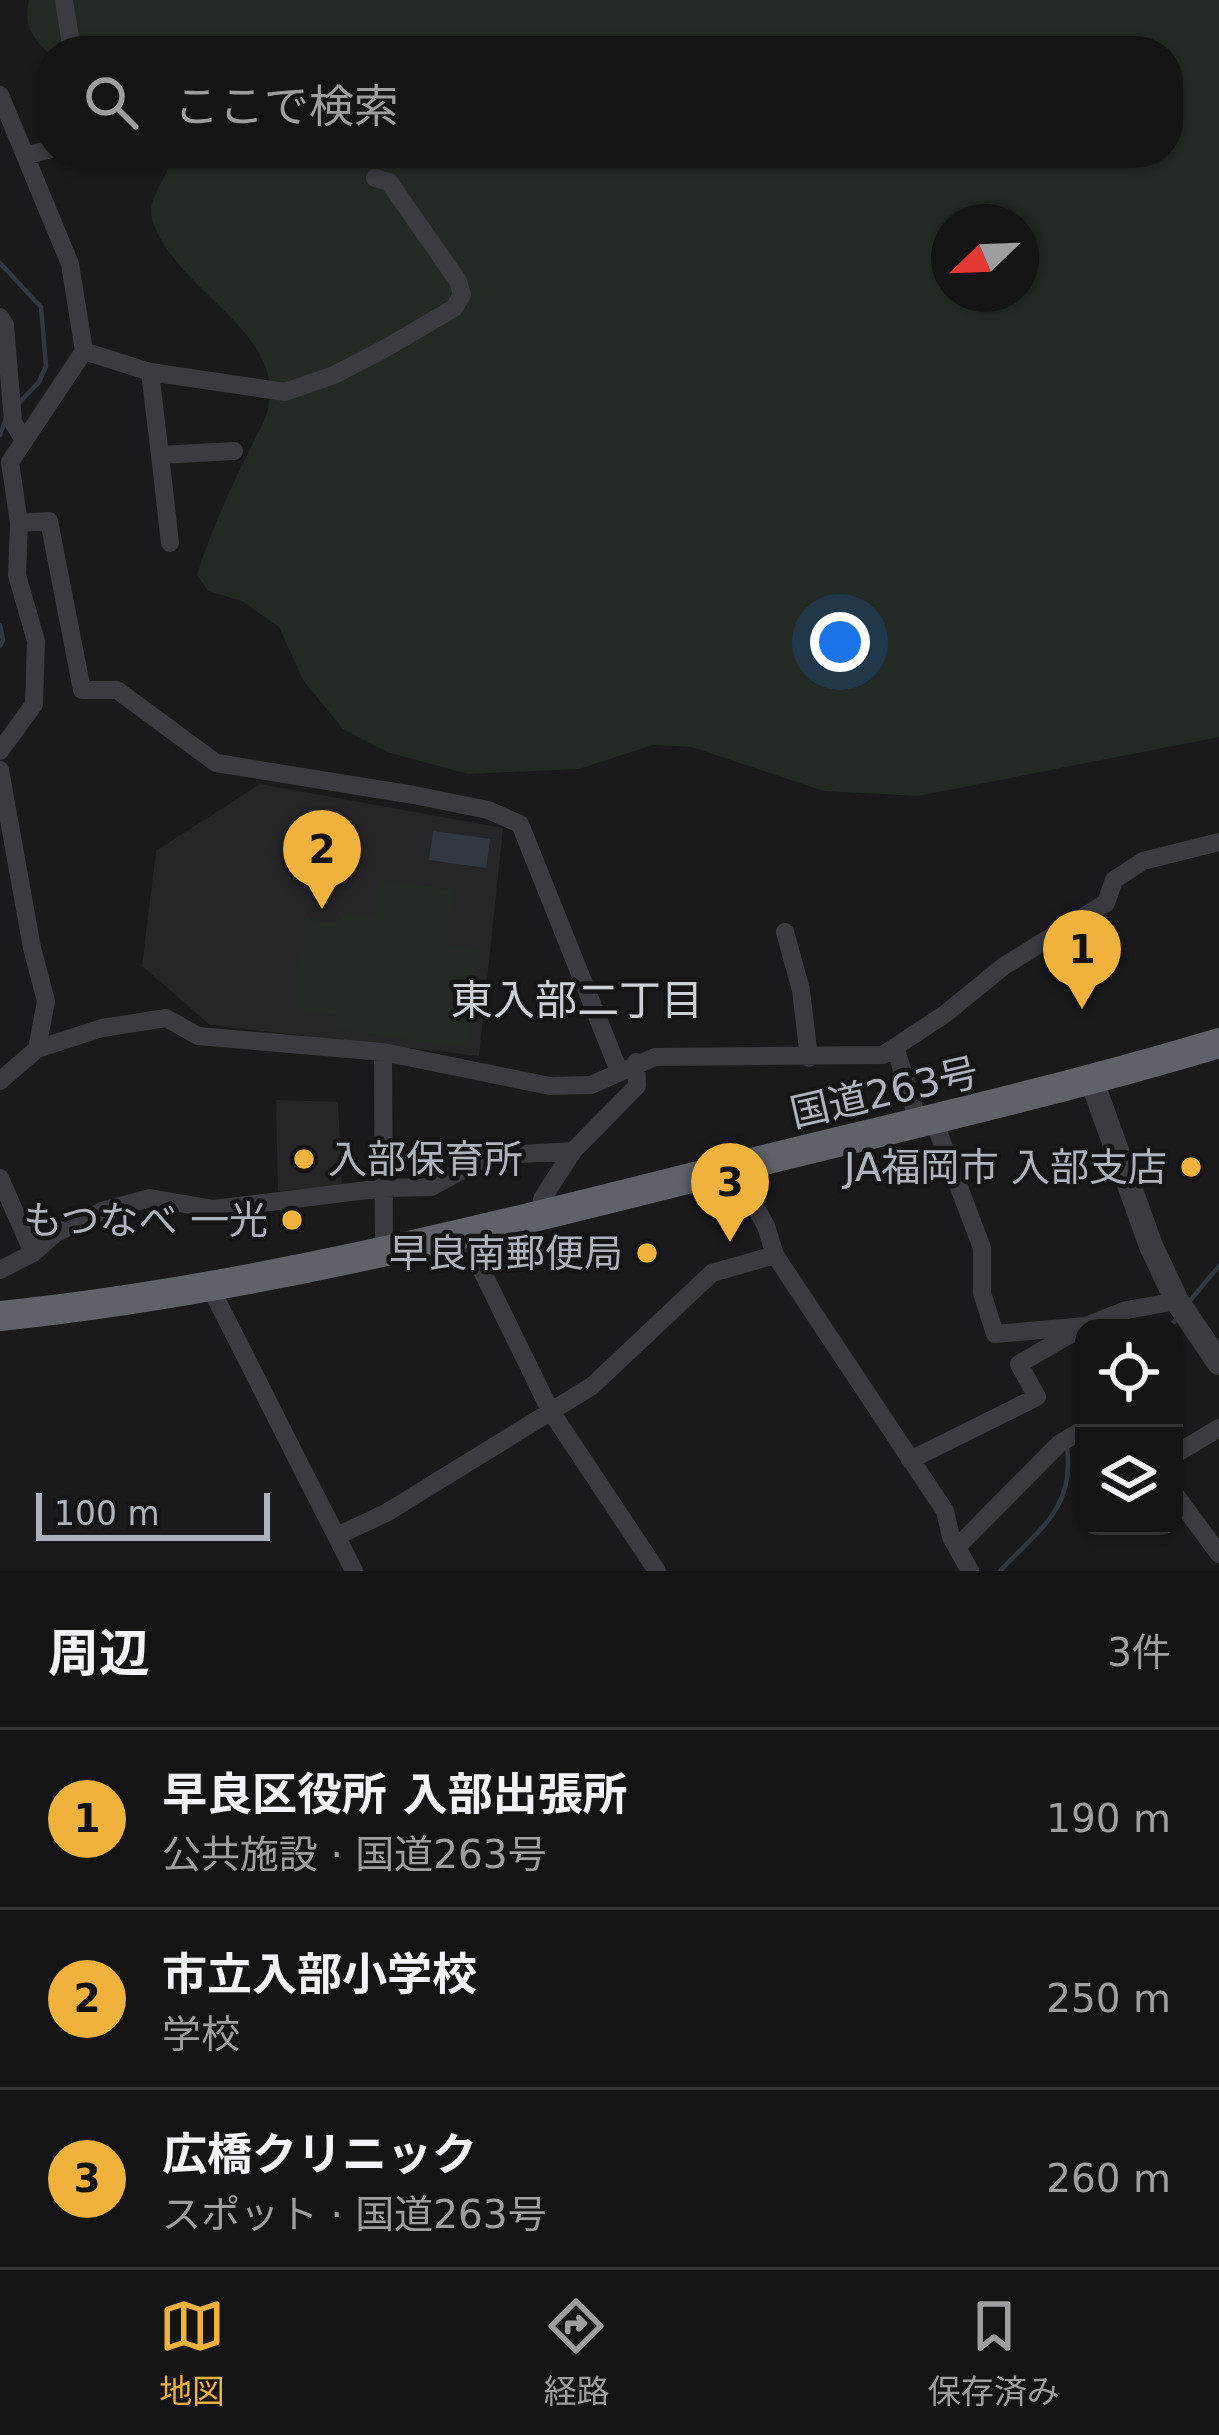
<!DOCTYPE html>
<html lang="ja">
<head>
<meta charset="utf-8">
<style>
  :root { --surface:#141415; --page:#212122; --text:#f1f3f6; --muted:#9d9ea0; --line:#333334; --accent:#f1b13d }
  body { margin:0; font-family:"DejaVu Sans","Noto Sans JP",sans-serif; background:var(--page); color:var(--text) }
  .controls { position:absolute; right:36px; bottom:36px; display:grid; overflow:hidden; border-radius:24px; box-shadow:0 3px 9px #0004 }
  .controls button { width:108px; height:108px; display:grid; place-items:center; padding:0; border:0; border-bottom:3px solid var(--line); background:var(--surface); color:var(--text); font:60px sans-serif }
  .compass { position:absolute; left:931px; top:204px; width:108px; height:108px; border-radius:50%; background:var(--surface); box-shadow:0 3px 9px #0004; rotate:247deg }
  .scale { position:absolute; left:36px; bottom:30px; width:234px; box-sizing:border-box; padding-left:12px; border:6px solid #adb2bc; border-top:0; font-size:33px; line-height:42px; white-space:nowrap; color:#adb2bc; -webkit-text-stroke:9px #151517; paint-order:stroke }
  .you { position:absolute; left:840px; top:642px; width:42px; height:42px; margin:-30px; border:9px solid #fff; border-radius:50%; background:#1a73e8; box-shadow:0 0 0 18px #1a73e833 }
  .badge { display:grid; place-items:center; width:78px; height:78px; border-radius:50%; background:var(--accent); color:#111; font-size:39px; font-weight:700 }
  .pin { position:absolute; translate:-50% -99px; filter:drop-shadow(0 3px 6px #0008) }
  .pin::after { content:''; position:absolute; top:63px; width:42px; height:36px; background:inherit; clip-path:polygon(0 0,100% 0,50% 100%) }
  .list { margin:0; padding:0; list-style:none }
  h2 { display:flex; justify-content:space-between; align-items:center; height:156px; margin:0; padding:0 48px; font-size:51px }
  h2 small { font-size:39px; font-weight:400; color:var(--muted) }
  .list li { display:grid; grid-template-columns:78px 1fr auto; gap:36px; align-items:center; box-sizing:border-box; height:180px; padding:0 48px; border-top:3px solid var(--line) }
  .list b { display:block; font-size:45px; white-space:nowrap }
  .list p { margin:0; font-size:39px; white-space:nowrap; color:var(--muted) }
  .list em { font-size:39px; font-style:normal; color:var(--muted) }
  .icon { flex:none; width:66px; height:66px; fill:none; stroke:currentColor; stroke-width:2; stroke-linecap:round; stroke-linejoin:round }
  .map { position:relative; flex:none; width:1219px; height:1571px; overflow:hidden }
  .search { position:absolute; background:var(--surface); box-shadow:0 3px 9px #0004; left:36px; right:36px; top:36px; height:132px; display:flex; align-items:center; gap:30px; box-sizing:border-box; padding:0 42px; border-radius:48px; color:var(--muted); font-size:45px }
  .sheet { height:696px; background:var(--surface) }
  nav { display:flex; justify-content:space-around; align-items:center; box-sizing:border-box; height:168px; border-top:3px solid var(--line); background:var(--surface); font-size:33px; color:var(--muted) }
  nav a { display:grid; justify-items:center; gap:6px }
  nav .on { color:var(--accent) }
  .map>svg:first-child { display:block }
  .built { fill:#262629 }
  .green { fill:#222a23; fill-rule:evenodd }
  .water { fill:#303941 }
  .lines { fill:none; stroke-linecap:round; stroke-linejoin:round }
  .stream { stroke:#303941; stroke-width:4.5 }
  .minor { stroke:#3b3c41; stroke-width:18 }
  .tertiary { stroke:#3b3c41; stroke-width:24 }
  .trunk { stroke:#5f6269; stroke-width:30 }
  .poi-dot { fill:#f1b13d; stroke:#151517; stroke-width:4.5 }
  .labels { text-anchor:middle; stroke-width:9; stroke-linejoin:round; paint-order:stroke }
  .street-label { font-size:39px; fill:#adb2bc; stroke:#151517 }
  .poi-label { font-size:39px; fill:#adb2bc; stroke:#151517; text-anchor:end }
  .neighbourhood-label { font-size:42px; fill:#ced0d8; stroke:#151517 }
</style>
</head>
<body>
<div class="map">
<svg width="1219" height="1571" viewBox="0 0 1219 1571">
  <rect width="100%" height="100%" fill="#1a1a1c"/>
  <path class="built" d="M260,784L503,828L479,1056L210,1025L142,966L156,851Z
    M276,1100L338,1102L342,1186L278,1191Z"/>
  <path class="green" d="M29,0H1219V737L918,796L824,791L692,747L653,745L579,769L468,774L387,752L343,729L303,680L279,627L242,601L208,591L197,575C210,533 228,494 247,455C254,439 267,420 269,404C281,329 176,290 153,222C144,197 171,177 172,153H1168V51H51V55C32,38 23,25 29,0ZM949,222H1021V294H949Z
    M380,879L453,890L445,944L479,950L465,1048L334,1029L336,1016L299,1011L300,999L295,997L306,918L340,923L342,913L374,917Z"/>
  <path class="water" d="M433,831L490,839L486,868L429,860Z"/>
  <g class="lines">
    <path class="stream" d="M0,263L41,307L46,366L39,382L17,405
      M0,435L6,418
      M0,625L3,640L0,646
      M1188,1303L1219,1266
      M1169,1328L1178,1317
      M1000,1571C1038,1530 1075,1509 1067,1448"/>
    <path class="minor" d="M64,0L72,51
      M0,95L70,264L84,351L10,462L19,523L17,575L36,641L34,704L0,751
      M25,156L51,149
      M0,317L5,325L13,422L24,441
      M84,351L150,372L285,392L334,375L386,348L454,308L462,295L458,281L389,182L375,178
      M150,372L160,455L234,451
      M160,455L170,543
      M19,523L49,521L82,690H117L216,763L414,795L488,810L520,824L619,1071
      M0,770L32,948L46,1001L37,1049
      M785,932L801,990L809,1058
      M895,1047L919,1124
      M383,1052L384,1252
      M0,1081L37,1049L102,1028L166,1018L198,1036L383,1052L550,1086L591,1085L655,1057L883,1055L945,1014L1004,966L1106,903L1114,880L1143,861L1219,842
      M934,1121L982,1248V1293L995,1334L1086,1326L1127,1310L1177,1301
      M733,1167L766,1226L775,1255L945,1511L951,1537L970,1571
      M0,1178L33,1253
      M545,1214L542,1199L573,1151L637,1086L636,1062
      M464,1234L550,1410L657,1571
      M0,1270L33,1253L56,1233L102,1211L150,1198L213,1209L384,1188L431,1187L488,1156L573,1151
      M210,1287L354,1571
      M1174,1455L1219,1428
      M910,1460L1037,1397L1019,1364L1076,1331
      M1174,1493L1219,1554
      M337,1536L386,1513L592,1386L712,1273L775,1255
      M958,1546L1059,1444L1084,1429"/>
    <path class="tertiary" d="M1092,1081L1151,1246L1177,1301L1219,1363"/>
    <path class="trunk" d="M0,1316C242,1291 479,1231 715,1172C884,1130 1052,1093 1219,1043"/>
  </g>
  <g class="poi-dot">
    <circle cx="304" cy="1159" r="12"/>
    <circle cx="1191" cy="1167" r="12"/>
    <circle cx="292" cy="1220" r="12"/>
    <circle cx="647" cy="1253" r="12"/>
  </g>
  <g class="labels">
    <g class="street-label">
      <text transform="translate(884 1092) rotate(-13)" y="14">国道263号</text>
    </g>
    <g class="poi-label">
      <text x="328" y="1173" text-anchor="start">入部保育所</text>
      <text x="1167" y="1181">JA福岡市 入部支店</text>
      <text x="268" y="1234">もつなべ 一光</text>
      <text x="623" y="1267">早良南郵便局</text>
    </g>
    <g class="neighbourhood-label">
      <text x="577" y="1015">東入部二丁目</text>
    </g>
  </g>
</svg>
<div class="controls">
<button><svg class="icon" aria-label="locate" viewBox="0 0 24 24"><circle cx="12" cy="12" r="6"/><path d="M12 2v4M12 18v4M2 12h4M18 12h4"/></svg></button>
<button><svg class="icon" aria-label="layers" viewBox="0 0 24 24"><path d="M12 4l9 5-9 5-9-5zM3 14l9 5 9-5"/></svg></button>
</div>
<svg class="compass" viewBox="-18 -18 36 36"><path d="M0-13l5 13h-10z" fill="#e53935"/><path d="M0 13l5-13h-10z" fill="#9d9ea0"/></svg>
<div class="scale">100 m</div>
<div class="you"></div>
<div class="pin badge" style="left:1082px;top:1009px">1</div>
<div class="pin badge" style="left:322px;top:909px">2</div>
<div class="pin badge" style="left:730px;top:1242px">3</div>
<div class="search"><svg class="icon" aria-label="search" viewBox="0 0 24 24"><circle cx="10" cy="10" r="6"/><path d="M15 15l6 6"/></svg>ここで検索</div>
</div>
<section class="sheet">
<h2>周辺<small>3件</small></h2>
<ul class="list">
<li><span class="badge">1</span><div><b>早良区役所 入部出張所</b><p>公共施設 · 国道263号</p></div><em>190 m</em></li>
<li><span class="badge">2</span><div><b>市立入部小学校</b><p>学校</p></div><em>250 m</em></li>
<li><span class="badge">3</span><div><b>広橋クリニック</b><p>スポット · 国道263号</p></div><em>260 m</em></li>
</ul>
</section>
<nav>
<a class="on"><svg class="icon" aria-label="map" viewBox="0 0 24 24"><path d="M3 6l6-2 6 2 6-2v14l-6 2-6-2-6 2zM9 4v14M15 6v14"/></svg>地図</a>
<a><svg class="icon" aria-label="directions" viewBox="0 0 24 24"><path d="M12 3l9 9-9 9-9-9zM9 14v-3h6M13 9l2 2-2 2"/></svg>経路</a>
<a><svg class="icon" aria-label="saved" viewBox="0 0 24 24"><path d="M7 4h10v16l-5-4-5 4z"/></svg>保存済み</a>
</nav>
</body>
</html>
